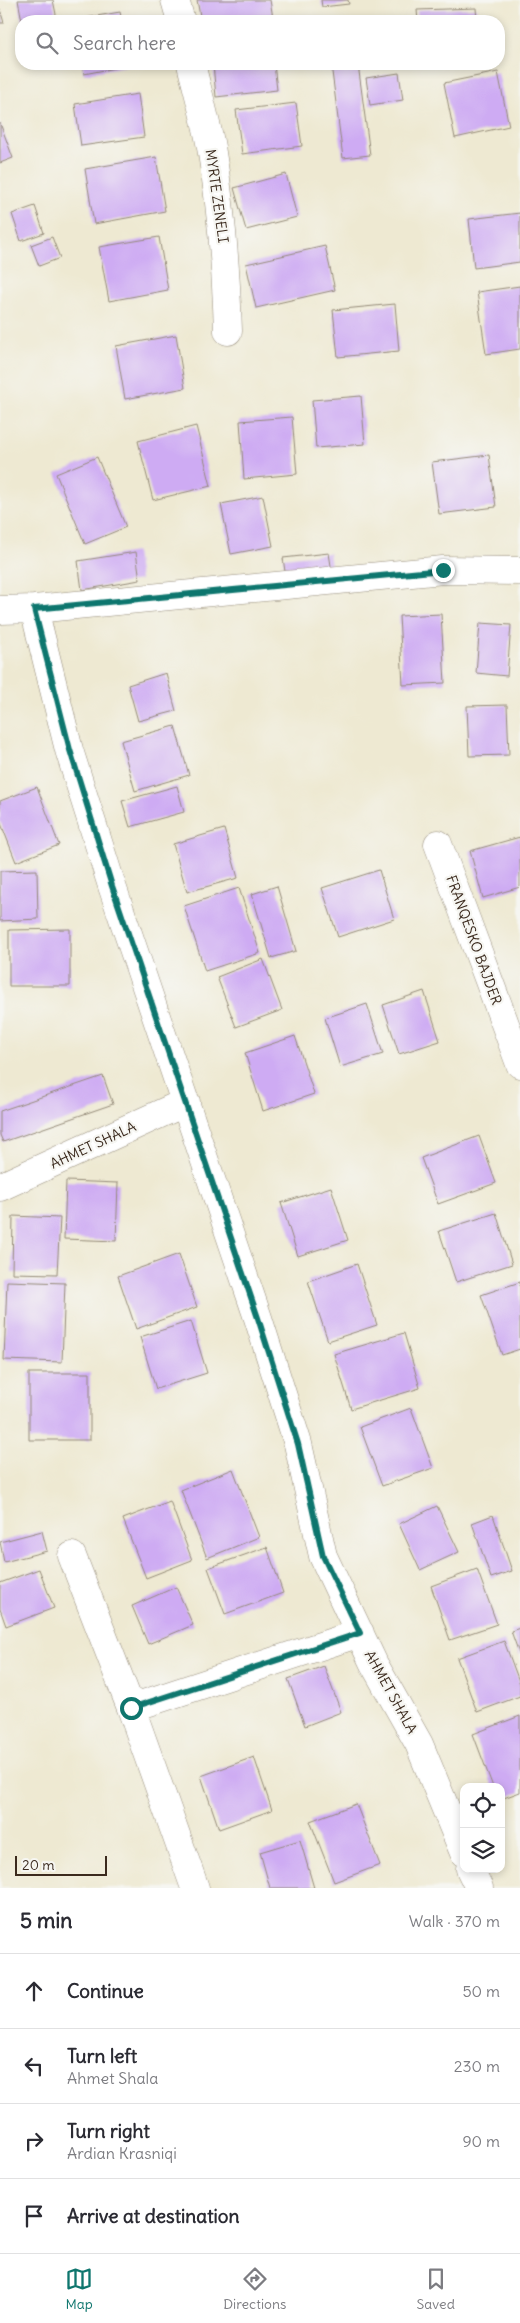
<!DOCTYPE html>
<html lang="en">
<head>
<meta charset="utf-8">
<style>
  :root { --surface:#fff; --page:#f2f2f3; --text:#2b2b33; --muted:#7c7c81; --line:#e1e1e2; --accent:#0f766e }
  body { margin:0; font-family:Delius,sans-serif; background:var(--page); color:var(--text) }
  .controls { position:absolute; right:15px; bottom:15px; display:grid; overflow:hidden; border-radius:10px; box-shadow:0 2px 8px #0003 }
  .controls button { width:45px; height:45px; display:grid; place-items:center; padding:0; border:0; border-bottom:1px solid var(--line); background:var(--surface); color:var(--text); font:25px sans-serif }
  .scale { position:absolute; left:15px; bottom:12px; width:92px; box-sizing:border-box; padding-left:5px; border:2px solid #3b2a1e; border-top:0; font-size:14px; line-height:18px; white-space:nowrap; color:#3b2a1e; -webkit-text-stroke:4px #f6f6f2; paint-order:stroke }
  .stop { position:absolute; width:15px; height:15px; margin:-11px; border:4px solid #0f766e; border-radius:50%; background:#fff }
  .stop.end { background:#0f766e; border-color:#fff; box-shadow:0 1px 5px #0008 }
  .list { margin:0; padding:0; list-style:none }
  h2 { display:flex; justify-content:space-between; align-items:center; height:65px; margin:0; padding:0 20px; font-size:21px }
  h2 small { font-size:16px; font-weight:400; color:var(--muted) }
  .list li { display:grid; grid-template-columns:32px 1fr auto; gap:15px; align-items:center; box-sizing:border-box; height:75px; padding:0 20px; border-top:1px solid var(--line) }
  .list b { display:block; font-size:19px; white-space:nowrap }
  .list p { margin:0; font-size:16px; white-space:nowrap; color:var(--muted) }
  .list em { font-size:16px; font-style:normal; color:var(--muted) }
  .icon { flex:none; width:28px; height:28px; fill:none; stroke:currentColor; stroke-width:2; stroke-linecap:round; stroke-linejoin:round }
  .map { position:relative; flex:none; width:520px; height:1888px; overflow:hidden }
  .search { position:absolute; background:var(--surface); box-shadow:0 2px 8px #0003; left:15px; right:15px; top:15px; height:55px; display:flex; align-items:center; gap:12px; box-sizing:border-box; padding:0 18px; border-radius:20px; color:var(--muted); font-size:19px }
  .sheet { height:365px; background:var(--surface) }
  nav { display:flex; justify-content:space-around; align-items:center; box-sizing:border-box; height:70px; border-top:1px solid var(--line); background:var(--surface); font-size:14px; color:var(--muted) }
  nav a { display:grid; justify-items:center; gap:2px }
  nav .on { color:var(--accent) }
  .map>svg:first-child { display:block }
  .building { fill:#ceabf3 }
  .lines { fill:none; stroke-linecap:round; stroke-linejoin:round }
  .minor-casing { stroke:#948a78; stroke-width:29 }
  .minor { stroke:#fff; stroke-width:28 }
  .route { stroke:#0f766e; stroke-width:6 }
  .labels { text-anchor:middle; stroke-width:4.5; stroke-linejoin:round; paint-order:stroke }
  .street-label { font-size:14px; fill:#3b2a1e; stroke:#f6f6f2 }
</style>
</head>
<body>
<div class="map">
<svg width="520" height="1888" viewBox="0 0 520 1888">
  <rect width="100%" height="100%" fill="#f6f6f2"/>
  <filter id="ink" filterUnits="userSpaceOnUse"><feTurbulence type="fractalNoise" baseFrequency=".02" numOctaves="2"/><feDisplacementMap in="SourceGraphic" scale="10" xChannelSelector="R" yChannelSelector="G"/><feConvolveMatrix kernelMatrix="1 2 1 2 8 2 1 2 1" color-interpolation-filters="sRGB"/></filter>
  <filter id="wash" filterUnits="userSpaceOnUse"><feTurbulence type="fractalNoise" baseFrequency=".0096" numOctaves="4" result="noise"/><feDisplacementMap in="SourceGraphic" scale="20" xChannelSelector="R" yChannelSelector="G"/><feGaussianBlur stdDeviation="1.12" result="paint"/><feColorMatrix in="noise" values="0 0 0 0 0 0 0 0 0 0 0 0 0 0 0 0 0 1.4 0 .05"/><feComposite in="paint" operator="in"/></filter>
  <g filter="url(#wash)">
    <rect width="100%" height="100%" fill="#eee9d2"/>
    <g id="blocks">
      <path class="building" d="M18,0H53L57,19L22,21Z
        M197,0H270L273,18L256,21H201Z
        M321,0H348L349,4L322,7Z
        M476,8L477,21H418L417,10Z
        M0,9L4,23H0Z
        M120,12L122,21H74L73,20Z
        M82,64H130V65L84,74Z
        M213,64H274L277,90L216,97Z
        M331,64H358L370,155L343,158Z
        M498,72L509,126L455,138L444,83Z
        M399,73L403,100L370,105L366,78Z
        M138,94L144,137L81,146L75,104Z
        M296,103L302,146L242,154L236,110Z
        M0,123L13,158L0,163Z
        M156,157L165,211L94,224L85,169Z
        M286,174L297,217L246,230L234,188Z
        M35,206L44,233L21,241L12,214Z
        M520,213V262L474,268L469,219Z
        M52,237L60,258L39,266L31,245Z
        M159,237L168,290L109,301L99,247Z
        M325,246L335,290L256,308L246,264Z
        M520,286V349L486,354L477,292Z
        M395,304L399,351L338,357L333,310Z
        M176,335L185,388L125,399L116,346Z
        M361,396L365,444L316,448L312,400Z
        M292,417L297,474L244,479L240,421Z
        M196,426L211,486L153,500L138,441Z
        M489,455L496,507L439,514L432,462Z
        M97,457L126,527L85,544L56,474Z
        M263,496L273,546L231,554L221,504Z
        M136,552L140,580L82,590L78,561Z
        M329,553L332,572L286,578L283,558Z
        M441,614L445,683L403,685L399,616Z
        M480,623L511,625L507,676L476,673Z
        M166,673L176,711L138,721L128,685Z
        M507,705L509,755L469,756L467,706Z
        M175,726L189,775L135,791L121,741Z
        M177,786L184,812L130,827L122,801Z
        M37,787L59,845L16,862L0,821V801Z
        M224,829L238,878L187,892L173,844Z
        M520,837V887L483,898L470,851Z
        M37,870L38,919L0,921V871Z
        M379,870L394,919L338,937L322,888Z
        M277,886L296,951L271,958L252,894Z
        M239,888L260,953L205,971L184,906Z
        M70,929V986H9V930Z
        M263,959L282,1010L236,1027L217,977Z
        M424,991L440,1041L399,1054L383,1005Z
        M367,1004L383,1054L340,1067L325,1018Z
        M295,1036L314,1094L263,1111L245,1053Z
        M103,1076L113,1104L3,1142L0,1135V1111Z
        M479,1136L496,1183L438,1204L421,1158Z
        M66,1181L118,1183L116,1241L64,1239Z
        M331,1187L348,1240L298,1256L281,1203Z
        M496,1213L512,1264L456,1282L439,1231Z
        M13,1216L60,1218L57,1274L12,1273Z
        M179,1254L197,1307L136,1329L118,1276Z
        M357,1264L377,1325L328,1341L308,1281Z
        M7,1281L65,1283L62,1362L4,1360Z
        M520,1282V1349L502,1355L481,1295Z
        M191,1321L207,1373L156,1389L140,1337Z
        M404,1333L420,1388L351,1409L334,1354Z
        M29,1373H90V1440H29Z
        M411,1408L433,1468L382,1486L360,1427Z
        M233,1469L259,1537L207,1558L181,1490Z
        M170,1501L192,1560L146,1578L123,1519Z
        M437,1506L459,1552L420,1570L399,1524Z
        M493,1515L512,1571L491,1578L472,1523Z
        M42,1531L47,1551L4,1562L0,1542Z
        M267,1547L283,1593L225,1614L208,1568Z
        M39,1569L54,1608L6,1626L0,1609V1583Z
        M477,1569L497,1624L450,1640L431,1586Z
        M176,1587L193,1625L148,1644L132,1606Z
        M520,1628V1656L511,1631Z
        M504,1641L520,1684V1696L477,1712L457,1658Z
        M324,1666L341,1712L305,1726L288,1679Z
        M520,1716V1792L501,1799V1787H493L473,1734Z
        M254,1757L272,1810L219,1829L201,1776Z
        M356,1804L380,1865L334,1882L310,1821Z
        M300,1840L314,1888H270L260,1852Z"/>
    </g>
  </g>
  <g filter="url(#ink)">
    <use href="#blocks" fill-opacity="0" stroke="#948a78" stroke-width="1"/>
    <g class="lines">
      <defs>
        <path id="minor" d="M175,0L181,21
          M191,64C198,93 207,123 212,153C222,212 226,271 228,331
          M34,609L69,750L112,886L258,1318L298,1444L323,1556L374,1664L419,1744L464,1853
          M0,610L34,609L443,570L520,571
          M438,844L520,1064
          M0,1187L186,1102
          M72,1556L131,1708L195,1888
          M131,1708L360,1633
          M470,1869L479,1888"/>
      </defs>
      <use href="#minor" class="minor-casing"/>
      <use href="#minor" class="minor"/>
    </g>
  </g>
  <g class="lines" filter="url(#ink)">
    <path class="route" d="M131,1708L360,1633L323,1556L298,1444L258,1318L112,886L70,750L34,609L443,570"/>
  </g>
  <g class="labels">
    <g class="street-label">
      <text transform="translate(217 196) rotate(82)" y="5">MYRTE ZENELI</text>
      <text transform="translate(474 940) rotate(70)" y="5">FRANQESKO BAJDER</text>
      <text transform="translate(93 1145) rotate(-25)" y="5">AHMET SHALA</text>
      <text transform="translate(391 1692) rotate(61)" y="5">AHMET SHALA</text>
    </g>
  </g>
</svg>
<div class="controls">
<button><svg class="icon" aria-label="locate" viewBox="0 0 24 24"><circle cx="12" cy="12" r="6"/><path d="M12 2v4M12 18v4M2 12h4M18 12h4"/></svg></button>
<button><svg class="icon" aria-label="layers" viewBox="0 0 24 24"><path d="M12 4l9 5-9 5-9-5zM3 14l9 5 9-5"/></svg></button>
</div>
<div class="scale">20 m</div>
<div class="stop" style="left:131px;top:1708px"></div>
<div class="stop end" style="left:443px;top:570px"></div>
<div class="search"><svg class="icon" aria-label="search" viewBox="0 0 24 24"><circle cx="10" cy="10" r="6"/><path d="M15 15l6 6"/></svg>Search here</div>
</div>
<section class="sheet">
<h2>5 min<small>Walk · 370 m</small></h2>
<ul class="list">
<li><svg class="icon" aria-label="ahead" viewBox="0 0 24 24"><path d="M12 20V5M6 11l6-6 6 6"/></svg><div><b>Continue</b></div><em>50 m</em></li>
<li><svg class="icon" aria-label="left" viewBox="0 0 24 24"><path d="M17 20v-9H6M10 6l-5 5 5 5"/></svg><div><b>Turn left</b><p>Ahmet Shala</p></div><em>230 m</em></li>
<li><svg class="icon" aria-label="right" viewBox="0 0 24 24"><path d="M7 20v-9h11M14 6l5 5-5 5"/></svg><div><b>Turn right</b><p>Ardian Krasniqi</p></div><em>90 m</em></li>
<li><svg class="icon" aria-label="arrive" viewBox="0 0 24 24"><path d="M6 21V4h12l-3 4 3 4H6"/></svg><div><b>Arrive at destination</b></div></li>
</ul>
</section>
<nav>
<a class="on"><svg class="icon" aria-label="map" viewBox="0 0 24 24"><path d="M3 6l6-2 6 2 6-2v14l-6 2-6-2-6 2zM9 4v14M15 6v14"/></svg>Map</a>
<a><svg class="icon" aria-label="directions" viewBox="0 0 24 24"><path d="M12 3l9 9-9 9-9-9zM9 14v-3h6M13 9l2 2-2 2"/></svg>Directions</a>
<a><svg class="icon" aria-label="saved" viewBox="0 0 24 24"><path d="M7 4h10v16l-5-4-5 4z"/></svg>Saved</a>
</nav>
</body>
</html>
